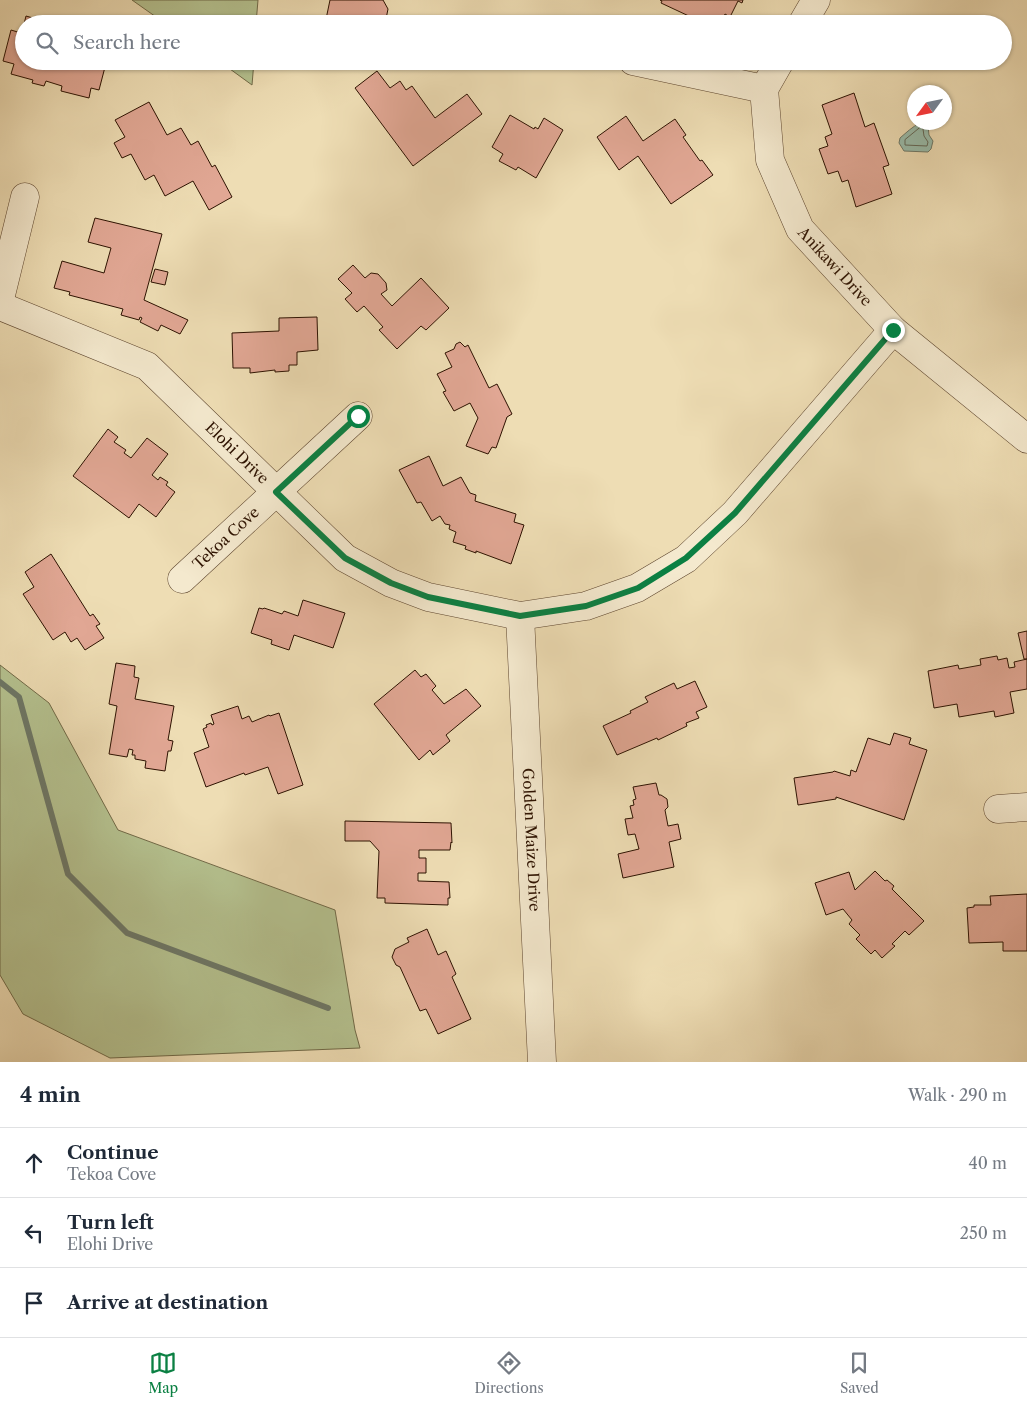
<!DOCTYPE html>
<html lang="en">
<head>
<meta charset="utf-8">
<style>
  :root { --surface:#fff; --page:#f6f6f7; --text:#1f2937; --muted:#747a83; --line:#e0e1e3; --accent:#0b8043 }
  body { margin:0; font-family:"Libre Caslon Text",serif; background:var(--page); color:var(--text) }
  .compass { position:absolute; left:907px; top:85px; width:45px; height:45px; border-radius:50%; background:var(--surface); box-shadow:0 1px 4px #0004; rotate:237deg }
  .stop { position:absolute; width:15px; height:15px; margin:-11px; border:4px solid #0b8043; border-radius:50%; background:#fff }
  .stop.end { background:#0b8043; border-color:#fff; box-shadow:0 1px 5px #0008 }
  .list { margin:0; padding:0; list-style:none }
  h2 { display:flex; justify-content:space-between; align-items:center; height:65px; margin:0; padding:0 20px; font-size:21px }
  h2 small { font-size:16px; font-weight:400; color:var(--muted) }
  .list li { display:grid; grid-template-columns:32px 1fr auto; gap:15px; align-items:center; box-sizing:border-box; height:70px; padding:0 20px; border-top:1px solid var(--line) }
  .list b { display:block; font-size:19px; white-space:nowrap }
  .list p { margin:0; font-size:16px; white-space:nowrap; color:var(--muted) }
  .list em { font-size:16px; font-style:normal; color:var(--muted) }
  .icon { flex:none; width:28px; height:28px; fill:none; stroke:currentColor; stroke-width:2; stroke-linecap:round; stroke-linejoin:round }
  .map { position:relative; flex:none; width:1027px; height:1062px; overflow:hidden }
  .search { position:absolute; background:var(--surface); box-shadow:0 1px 4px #0004; left:15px; right:15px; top:15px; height:55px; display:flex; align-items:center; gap:12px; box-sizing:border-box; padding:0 18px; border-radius:28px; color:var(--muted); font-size:19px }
  .sheet { height:275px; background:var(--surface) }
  nav { display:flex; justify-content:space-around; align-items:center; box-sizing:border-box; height:70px; border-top:1px solid var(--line); background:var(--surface); font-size:14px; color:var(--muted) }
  nav a { display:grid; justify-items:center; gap:2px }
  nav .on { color:var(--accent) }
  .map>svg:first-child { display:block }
  .green { fill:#b5c290; stroke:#716a48 }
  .water { fill:#99bcab; stroke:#6e7867 }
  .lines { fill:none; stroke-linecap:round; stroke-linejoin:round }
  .shore { stroke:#636756; stroke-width:1 }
  .stream { stroke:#6e7867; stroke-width:6 }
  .building { fill:#e1a794; stroke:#2d1201 }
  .minor-casing { stroke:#5d452e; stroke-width:29 }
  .minor { stroke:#f4e9ce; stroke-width:28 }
  .route { stroke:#0b8043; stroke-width:6 }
  .labels { text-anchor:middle; stroke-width:5; stroke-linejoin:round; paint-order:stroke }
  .street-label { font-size:15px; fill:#2d1201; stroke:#f4e9ce }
</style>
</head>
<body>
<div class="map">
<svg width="1027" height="1062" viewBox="0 0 1027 1062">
  <rect width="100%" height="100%" fill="#eeddb4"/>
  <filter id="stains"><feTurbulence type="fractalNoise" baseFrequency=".004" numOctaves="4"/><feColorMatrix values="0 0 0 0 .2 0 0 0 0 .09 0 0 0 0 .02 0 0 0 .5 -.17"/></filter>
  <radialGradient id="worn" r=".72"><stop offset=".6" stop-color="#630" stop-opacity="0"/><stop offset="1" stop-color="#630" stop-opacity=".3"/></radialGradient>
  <path class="green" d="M132,0H258L256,24H166Z
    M219,61H254L252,85Z
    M0,665L49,703L118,830L335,910L355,1030L360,1048L110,1058L23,1014L0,975Z"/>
  <path class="water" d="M920,123H924L928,126L929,135L933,141L931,149L928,152L904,151L899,143L900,138C907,132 912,127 920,123Z"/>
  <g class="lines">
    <path class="shore" d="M921,127L923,129L924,136L928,142L927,146L905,145V140Z"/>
    <path class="stream" d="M0,682L19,697L68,874L127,933L328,1008"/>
  </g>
  <path class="building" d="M330,0H383L388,9L385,24H325Z
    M660,0H743L742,3L738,1L730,17L725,14L720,24H701L698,23L699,21L697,24H692L689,22L691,17L661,3L662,1Z
    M26,16L50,23L49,24H24Z
    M24,24V61H98L97,65L105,67L99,90L91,88L89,98L61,91L62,86L46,81L44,86L32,83L33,80L11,74L14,64L3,61L11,30L21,33Z
    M377,71L390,88L400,81L406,90L412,86L435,118L467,94L482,114L413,166L355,88Z
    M854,93L865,127L874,123L889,165L883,167L892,194L856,207L848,180L842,182L838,171L828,174L819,149L828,146L825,137L832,134L822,105Z
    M149,102L167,135L181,128L191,145L198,141L212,167L215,165L232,197L209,210L193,181L165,196L154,175L145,180L131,154L122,158L114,143L125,137L115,120Z
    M510,115L534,129L535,127L538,129L544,118L563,130L536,178L518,167L516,170L499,161L503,154L492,147Z
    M626,116L643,141L675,119L686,135L683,137L700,161L702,160L713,175L671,204L638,156L619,170L597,137Z
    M95,218L162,234L144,300L188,320L180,334L161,325L158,331L140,322L142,318L140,317L139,320L121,315L123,309L69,295L70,292L54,288L62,261L104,273L111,248L88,242Z
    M353,265L365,278L371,273L378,274L386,283L387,290L381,294L392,306L421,278L449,308L426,330L421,326L397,349L379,330L383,327L364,306L357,312L345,299L352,293L338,279Z
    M155,269L168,272L165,285L151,282Z
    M317,317L318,350L297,352V365H289V371L275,372V370L250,373V368H233L232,333L279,331V318Z
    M460,342L465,347L468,345L489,388L497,384L512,414L507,417L496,448L492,447L488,454L466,446L478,418L470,403L454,411L443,392L446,391L437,374L452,367L445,353L454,349L456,344Z
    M108,429L118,437L114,442L126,450L124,453L131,458L147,438L168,454L152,475L158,480L160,477L168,482L166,485L175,492L156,517L139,504L129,518L73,476Z
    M429,456L443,486L461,477L470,493L476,495L475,501L516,514L514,522L524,525L511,564L476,551V553L465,549L466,546L453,542L456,532L449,529L450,525L445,524L440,516L432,521L421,502L417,503L399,470Z
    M51,554L90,616L93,614L100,624L96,626L104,638L85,650L77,638L71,642L65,632L53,640L23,594L34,587L25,572Z
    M303,600L345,613L333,648L294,635L289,650L271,644L272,640L251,633L259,608L263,609L264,608L282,614L284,611L298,616Z
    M1027,631V659H1024L1018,633Z
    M997,656L998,660L1007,658L1009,668L1015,667L1014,662L1027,659V689L1010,692L1014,713L995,717L994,711L959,717L957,704L934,708L928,671L958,665L959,669L981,665L980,659Z
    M116,663L135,666L134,677L139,678L135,699L174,706L168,740L173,741L171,751H168L165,771L145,768L146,761L135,759V755H132L133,750L129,749L127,757L109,754L117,706L109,704Z
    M415,670L421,677L426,674L436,686L432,690L444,704L466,689L481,706L446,735L450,741L433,755L430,750L419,760L374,704Z
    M695,681L707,707L696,712L699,718L686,723L687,726L658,740L657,738L617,755L603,726L631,713L630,711L648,702L645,697L674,683L677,689Z
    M238,706L242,719L249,716L252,722L269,715L270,716L279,713L303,785L278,794L268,767L245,775L244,773L206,787L194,753L209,747L203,729L207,727L206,725L211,723L212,725L214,724L211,715Z
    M894,733L911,738L909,744L927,750L904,820L836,797V799L798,805L794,778L833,772L834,771L850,776L851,770L856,772L868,738L890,745Z
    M656,783L659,795H661L667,799L668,807L665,810L668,826L678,824L681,839L669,842L674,867L623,878L618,854L639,849L635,834L628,835L625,819L633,818L630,806L634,805L633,800L636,799L633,787Z
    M345,821L451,823L452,843L451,842L450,850H419V858H426V873H418V881L449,882L450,898H448V905L385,903V898H377L379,851L370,841H345Z
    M875,871L885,881L887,880L894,886L892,889L924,921L909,935L905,931L892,944L895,946L882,958L875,950L871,954L856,939L860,935L849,924L852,920L843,909L826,915L815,883L849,872L855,890Z
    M1027,894V951H1003V942L969,943L967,908L974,907V905H991L990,896Z
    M427,929L438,955L446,951L456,974L452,977L471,1019L438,1034L426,1009L420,1011L400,967L396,965L392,957L395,949L409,942L407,938Z"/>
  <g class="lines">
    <defs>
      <g id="minor">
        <path d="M802,24L816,0"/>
        <path d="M633,61L764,89"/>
        <path id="s1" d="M780,61L764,89L770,160L800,229L893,330L1027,439"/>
        <path d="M0,299L25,197"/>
        <path id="s2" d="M0,306L147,366L345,558L391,583L428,597L520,616L586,606L637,588L686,559L735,513L893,330"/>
        <path id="s3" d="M182,579L358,416"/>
        <path id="s4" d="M520,616L542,1062"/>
        <path d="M998,809L1027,807"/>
      </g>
    </defs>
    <use href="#minor" class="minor-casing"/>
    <use href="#minor" class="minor"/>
  </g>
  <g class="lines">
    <path class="route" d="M358,416L276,492L345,558L391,583L428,597L520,616L586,606L638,588L686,558L735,513L893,330"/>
  </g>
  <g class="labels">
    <g class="street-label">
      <text dy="5" stroke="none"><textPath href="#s1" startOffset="230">Anikawi Drive</textPath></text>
      <text dy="5" stroke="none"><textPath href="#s2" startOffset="284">Elohi Drive</textPath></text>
      <text dy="5" stroke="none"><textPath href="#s3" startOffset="60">Tekoa Cove</textPath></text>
      <text dy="5" stroke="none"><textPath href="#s4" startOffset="224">Golden Maize Drive</textPath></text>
    </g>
  </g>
  <rect width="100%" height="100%" filter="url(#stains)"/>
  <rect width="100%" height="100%" fill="url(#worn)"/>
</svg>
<svg class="compass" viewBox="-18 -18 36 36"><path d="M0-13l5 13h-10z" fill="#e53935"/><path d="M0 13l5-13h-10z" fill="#747a83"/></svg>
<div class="stop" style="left:358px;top:416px"></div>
<div class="stop end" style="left:893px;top:330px"></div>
<div class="search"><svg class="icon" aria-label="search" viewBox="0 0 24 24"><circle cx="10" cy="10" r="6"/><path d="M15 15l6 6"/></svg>Search here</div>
</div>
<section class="sheet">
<h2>4 min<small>Walk · 290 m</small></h2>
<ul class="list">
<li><svg class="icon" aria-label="ahead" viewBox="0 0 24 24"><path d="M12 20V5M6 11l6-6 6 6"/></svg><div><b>Continue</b><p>Tekoa Cove</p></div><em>40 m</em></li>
<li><svg class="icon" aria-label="left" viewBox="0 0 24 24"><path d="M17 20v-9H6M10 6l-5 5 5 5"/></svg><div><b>Turn left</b><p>Elohi Drive</p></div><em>250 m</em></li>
<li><svg class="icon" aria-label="arrive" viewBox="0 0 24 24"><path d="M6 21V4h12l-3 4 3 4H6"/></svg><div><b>Arrive at destination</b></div></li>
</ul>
</section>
<nav>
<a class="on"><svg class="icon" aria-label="map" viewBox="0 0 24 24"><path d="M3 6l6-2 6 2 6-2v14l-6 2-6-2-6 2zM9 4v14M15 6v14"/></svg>Map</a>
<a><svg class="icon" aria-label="directions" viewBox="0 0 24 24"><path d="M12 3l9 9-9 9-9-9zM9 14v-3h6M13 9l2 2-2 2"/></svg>Directions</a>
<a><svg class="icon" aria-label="saved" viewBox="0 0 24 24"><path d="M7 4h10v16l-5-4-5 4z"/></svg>Saved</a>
</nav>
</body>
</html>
